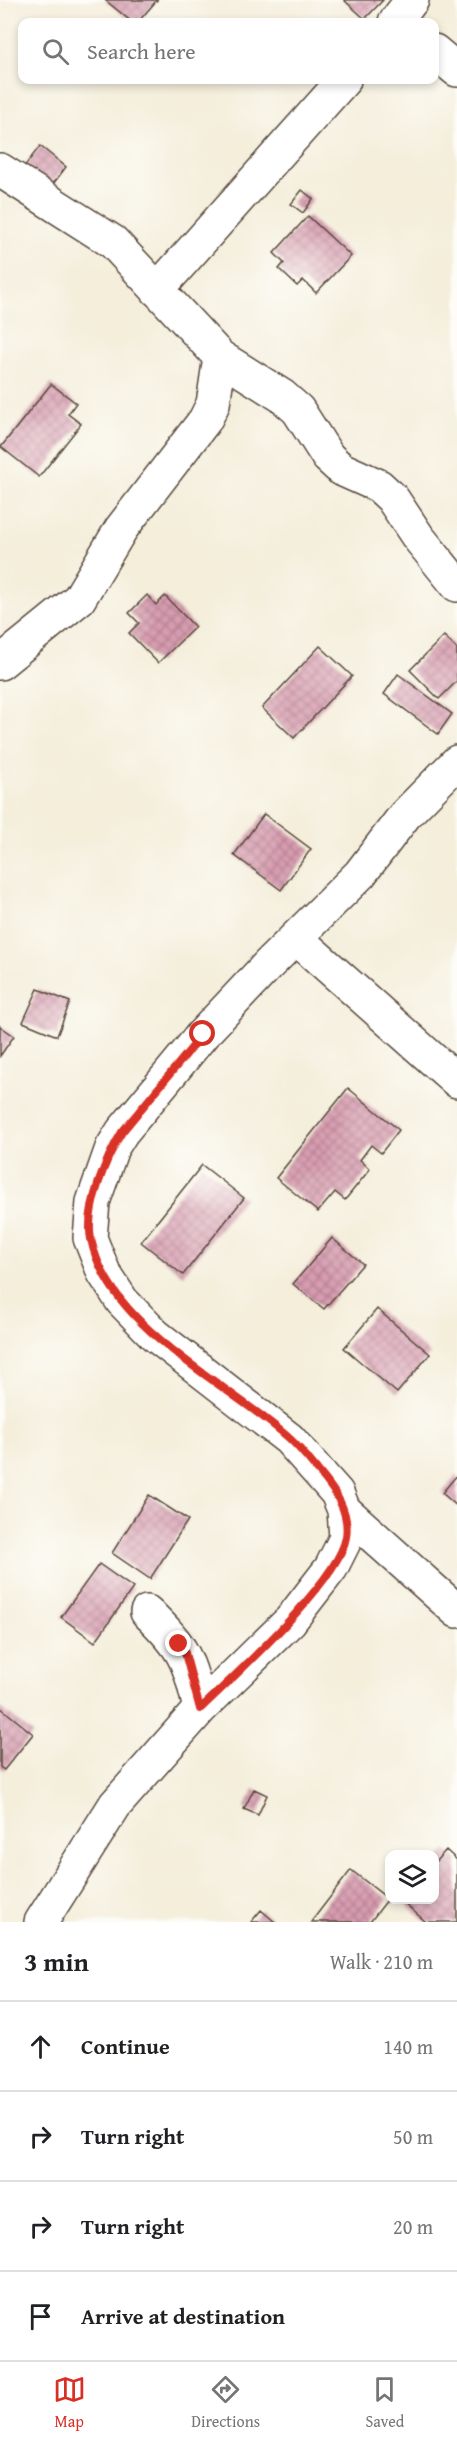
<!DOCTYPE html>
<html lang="en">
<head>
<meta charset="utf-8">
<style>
  :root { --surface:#fff; --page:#f2f2f2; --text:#202124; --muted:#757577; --line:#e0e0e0; --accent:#d93025 }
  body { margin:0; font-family:"Gentium Book Plus",serif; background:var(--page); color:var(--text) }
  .controls { position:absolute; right:18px; bottom:18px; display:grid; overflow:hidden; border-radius:12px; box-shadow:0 3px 9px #0003 }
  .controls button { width:54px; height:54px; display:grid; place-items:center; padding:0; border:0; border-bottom:2px solid var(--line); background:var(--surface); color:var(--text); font:30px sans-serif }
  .stop { position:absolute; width:18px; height:18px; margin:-14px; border:4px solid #d93025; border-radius:50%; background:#fff }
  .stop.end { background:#d93025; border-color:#fff; box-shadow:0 2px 6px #0008 }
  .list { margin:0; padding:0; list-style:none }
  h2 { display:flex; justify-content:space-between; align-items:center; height:78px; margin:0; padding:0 24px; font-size:26px }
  h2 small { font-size:20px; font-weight:400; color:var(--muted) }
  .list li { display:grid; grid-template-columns:39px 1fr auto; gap:18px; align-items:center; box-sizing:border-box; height:90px; padding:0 24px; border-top:2px solid var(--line) }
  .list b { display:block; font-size:22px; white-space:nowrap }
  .list em { font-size:20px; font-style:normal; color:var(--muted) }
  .icon { flex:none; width:33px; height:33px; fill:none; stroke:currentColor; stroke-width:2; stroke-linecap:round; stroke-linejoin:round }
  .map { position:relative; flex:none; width:457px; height:1922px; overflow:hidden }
  .search { position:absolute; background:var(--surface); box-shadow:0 3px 9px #0003; left:18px; right:18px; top:18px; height:66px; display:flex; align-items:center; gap:15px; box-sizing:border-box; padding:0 21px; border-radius:12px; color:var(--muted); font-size:22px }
  .sheet { height:438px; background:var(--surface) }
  nav { display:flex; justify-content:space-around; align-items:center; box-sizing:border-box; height:84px; border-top:2px solid var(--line); background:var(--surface); font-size:16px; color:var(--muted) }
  nav a { display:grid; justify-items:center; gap:3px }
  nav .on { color:var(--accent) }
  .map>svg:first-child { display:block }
  .building { fill:url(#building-cross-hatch) }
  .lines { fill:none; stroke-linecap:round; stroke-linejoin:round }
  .minor-casing { stroke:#57473a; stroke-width:36 }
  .minor { stroke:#fff; stroke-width:33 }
  .route { stroke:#d93025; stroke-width:8 }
</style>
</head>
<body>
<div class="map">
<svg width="457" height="1922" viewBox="0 0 457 1922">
  <defs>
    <pattern id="building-cross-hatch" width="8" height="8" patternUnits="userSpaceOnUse" patternTransform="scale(1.5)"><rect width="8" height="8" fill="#d89cb0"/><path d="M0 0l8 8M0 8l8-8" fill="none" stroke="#b07f8f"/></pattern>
  </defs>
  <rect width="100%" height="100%" fill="#fdfcf7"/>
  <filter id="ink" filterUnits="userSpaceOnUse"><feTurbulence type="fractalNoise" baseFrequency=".0167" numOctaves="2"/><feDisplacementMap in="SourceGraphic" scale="12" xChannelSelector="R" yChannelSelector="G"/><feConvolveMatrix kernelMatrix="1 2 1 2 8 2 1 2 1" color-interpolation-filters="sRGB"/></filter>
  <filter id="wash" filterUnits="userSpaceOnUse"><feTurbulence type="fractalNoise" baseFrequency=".008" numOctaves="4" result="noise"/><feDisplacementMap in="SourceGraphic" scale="24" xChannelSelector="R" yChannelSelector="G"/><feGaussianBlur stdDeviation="1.35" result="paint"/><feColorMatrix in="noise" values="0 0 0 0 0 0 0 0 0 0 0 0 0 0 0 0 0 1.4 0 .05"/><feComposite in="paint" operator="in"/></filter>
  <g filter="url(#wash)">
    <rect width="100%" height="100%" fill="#f4eedb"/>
    <g id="blocks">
      <path class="building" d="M105,0H157L138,22H132Z
        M344,0H383L365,19Z
        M40,146L66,167L50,188L24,167Z
        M302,190L313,199L303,213L291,204Z
        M308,216L351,256L316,293L303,280L297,286L279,269L284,263L274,253Z
        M51,384L76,403L68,414L81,424L39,477L1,447Z
        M147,595L156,605L165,596L195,627L158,663L129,633L139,623L129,613Z
        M444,636L457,649V681L439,699L410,670Z
        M320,646L352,676L294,738L262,708Z
        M398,674L452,714L438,734L384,694Z
        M264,814L311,849L281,890L234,855Z
        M38,989L70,1002L57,1036L23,1022Z
        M0,1026L14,1036L0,1056Z
        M348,1088L399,1130L381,1153L371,1145L360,1160L370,1169L345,1200L335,1192L318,1212L276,1178Z
        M202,1165L244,1198L183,1275L141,1242Z
        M332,1238L363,1264L324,1309L293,1284Z
        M377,1309L430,1354L397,1393L344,1348Z
        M457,1475V1506L442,1493Z
        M149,1495L188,1520L150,1579L112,1553Z
        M99,1564L133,1588L95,1642L61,1617Z
        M0,1707L33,1734L4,1770L0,1767Z
        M254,1789L267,1795L258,1815L244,1809Z
        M446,1850L457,1860V1922H426L402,1901L434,1900V1863Z
        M351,1870L388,1899L370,1922H311Z
        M261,1910L275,1922H251Z"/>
    </g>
  </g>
  <g filter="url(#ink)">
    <use href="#blocks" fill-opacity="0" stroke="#57473a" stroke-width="1.5"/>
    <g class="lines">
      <defs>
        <path id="minor" d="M395,22L412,0
          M434,51L457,70
          M0,170L113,242L220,357L282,396L298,410L328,457L341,469L379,486L392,498L418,537L457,585
          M157,290L344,80
          M0,663L79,599L121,529L205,420L213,404L220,357
          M296,938L457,1081
          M344,1510L457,1611
          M147,1612C185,1649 188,1658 200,1709
          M41,1922L115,1805L200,1709L290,1621L331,1568L346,1538L344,1510L337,1493L289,1439L155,1335L122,1301L104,1273L90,1238L93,1202L112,1148L122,1132L203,1034L268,965L360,874L405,815L457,762"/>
      </defs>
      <use href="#minor" class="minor-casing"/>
      <use href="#minor" class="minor"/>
    </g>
  </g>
  <g class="lines" filter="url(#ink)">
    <path class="route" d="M179,1644L185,1653L200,1709C235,1675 339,1581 346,1537C350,1511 335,1491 319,1472C310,1461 300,1448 289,1438C227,1382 109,1328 91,1239C85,1208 106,1158 122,1132L203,1034"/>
  </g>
</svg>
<div class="controls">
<button><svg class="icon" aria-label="layers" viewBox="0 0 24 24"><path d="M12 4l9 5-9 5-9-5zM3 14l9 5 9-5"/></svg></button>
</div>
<div class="stop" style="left:203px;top:1034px"></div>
<div class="stop end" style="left:179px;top:1644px"></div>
<div class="search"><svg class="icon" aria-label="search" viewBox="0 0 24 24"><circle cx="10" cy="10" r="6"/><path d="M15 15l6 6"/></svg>Search here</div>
</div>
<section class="sheet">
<h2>3 min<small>Walk · 210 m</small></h2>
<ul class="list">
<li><svg class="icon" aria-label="ahead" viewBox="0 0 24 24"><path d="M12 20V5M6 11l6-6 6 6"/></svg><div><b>Continue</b></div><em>140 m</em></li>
<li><svg class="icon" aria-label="right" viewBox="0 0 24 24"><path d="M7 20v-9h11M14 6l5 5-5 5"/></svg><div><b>Turn right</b></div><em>50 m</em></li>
<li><svg class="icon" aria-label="right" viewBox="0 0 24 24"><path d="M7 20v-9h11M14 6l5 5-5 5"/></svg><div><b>Turn right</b></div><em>20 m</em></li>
<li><svg class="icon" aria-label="arrive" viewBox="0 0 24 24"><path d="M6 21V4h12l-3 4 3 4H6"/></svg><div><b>Arrive at destination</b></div></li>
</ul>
</section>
<nav>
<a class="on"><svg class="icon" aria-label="map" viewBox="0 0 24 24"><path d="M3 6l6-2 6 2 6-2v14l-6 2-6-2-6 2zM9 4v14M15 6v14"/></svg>Map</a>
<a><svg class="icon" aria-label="directions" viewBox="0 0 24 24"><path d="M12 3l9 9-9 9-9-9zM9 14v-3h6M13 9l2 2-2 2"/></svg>Directions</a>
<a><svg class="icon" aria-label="saved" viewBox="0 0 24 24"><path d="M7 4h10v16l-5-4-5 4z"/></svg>Saved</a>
</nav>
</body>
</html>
